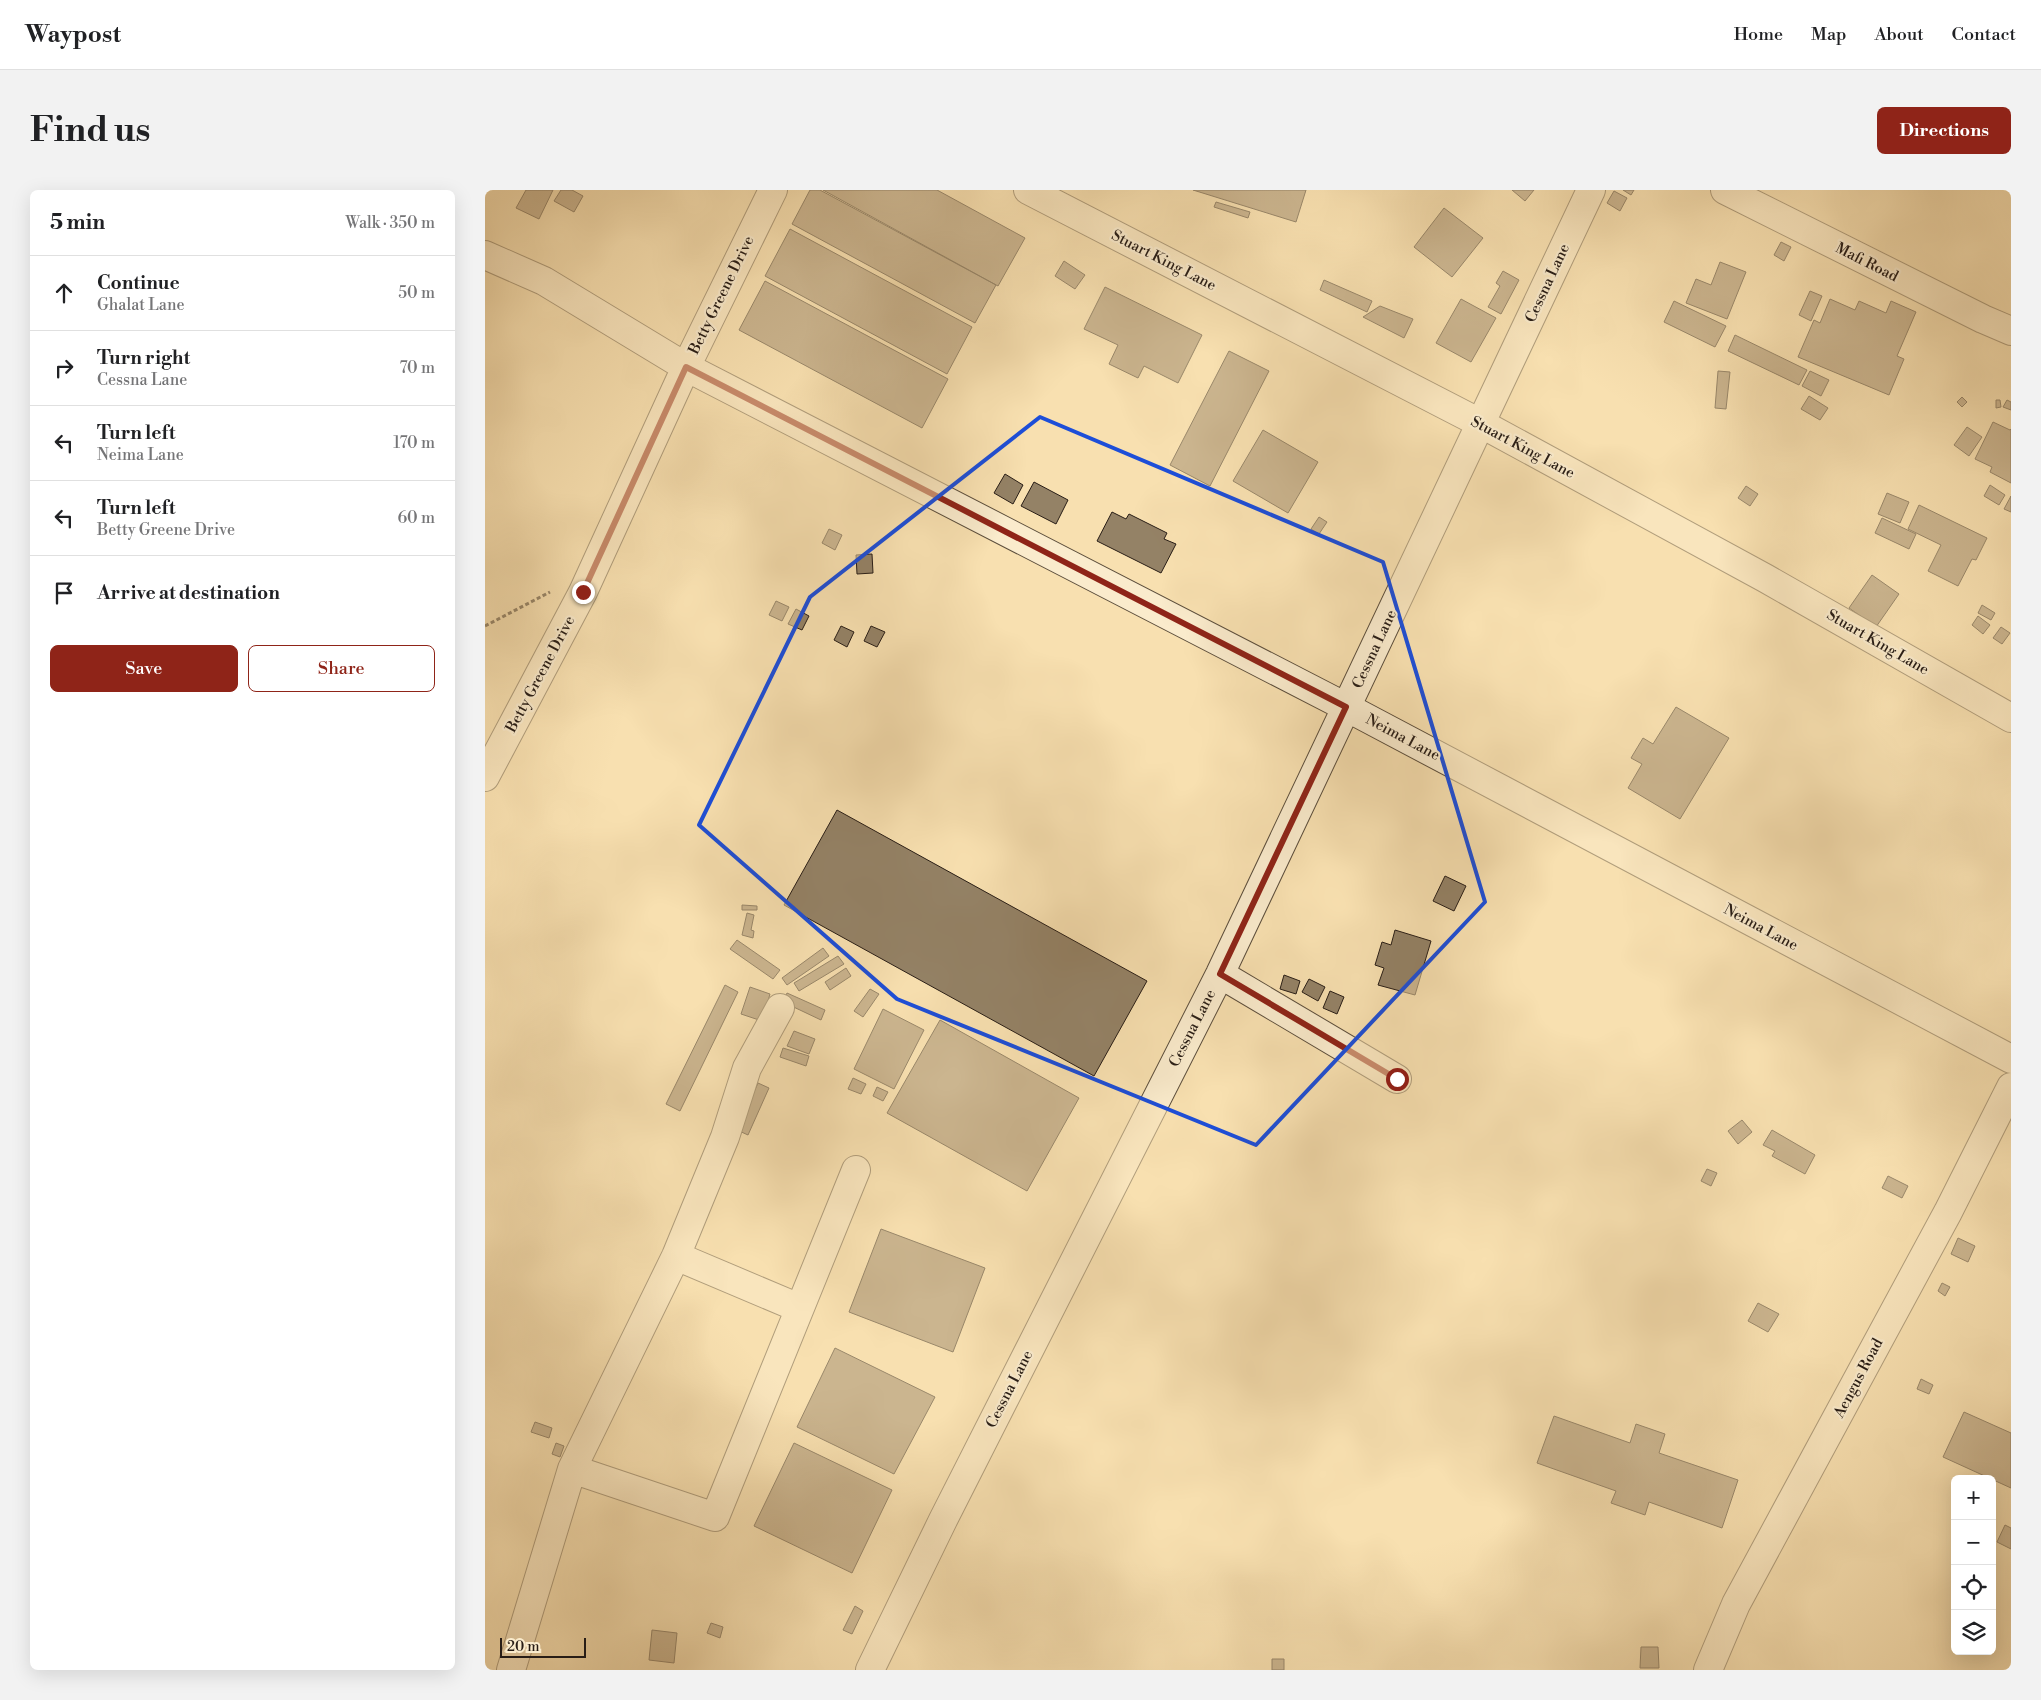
<!DOCTYPE html>
<html lang="en">
<head>
<meta charset="utf-8">
<style>
  :root { --surface:#fff; --page:#f2f2f2; --text:#202124; --muted:#757577; --line:#e0e0e0; --accent:#8f2418 }
  body { margin:0; font-family:"Libre Bodoni",serif; background:var(--page); color:var(--text) }
  .controls { position:absolute; right:15px; bottom:15px; display:grid; overflow:hidden; border-radius:8px; box-shadow:0 5px 20px #0002 }
  .controls button { width:45px; height:45px; display:grid; place-items:center; padding:0; border:0; border-bottom:1px solid var(--line); background:var(--surface); color:var(--text); font:25px sans-serif }
  .scale { position:absolute; left:15px; bottom:12px; width:86px; box-sizing:border-box; padding-left:5px; border:2px solid #281d16; border-top:0; font-size:14px; line-height:18px; white-space:nowrap; color:#281d16; -webkit-text-stroke:4px #faebcc; paint-order:stroke }
  .stop { position:absolute; width:15px; height:15px; margin:-11px; border:4px solid #8f2418; border-radius:50%; background:#fff }
  .stop.end { background:#8f2418; border-color:#fff; box-shadow:0 1px 5px #0008 }
  .list { margin:0; padding:0; list-style:none }
  h2 { display:flex; justify-content:space-between; align-items:center; height:65px; margin:0; padding:0 20px; font-size:21px }
  h2 small { font-size:16px; font-weight:400; color:var(--muted) }
  .list li { display:grid; grid-template-columns:32px 1fr auto; gap:15px; align-items:center; box-sizing:border-box; height:75px; padding:0 20px; border-top:1px solid var(--line) }
  .list b { display:block; font-size:19px; white-space:nowrap }
  .list p { margin:0; font-size:16px; white-space:nowrap; color:var(--muted) }
  .list em { font-size:16px; font-style:normal; color:var(--muted) }
  .actions { display:flex; gap:10px; padding:15px 20px }
  .actions a { flex:1; padding:11px 0; border:1px solid var(--accent); border-radius:8px; text-align:center; font-size:18px; color:var(--accent) }
  .actions .main { background:var(--accent); color:#fff }
  .icon { flex:none; width:28px; height:28px; fill:none; stroke:currentColor; stroke-width:2; stroke-linecap:round; stroke-linejoin:round }
  .map { position:relative; flex:none; width:1526px; height:1480px; overflow:hidden; border-radius:8px }
  header { display:flex; align-items:center; gap:30px; box-sizing:border-box; height:70px; padding:0 25px; background:var(--surface); border-bottom:1px solid var(--line) }
  header strong { font-size:24px }
  nav { display:flex; gap:28px; margin-inline-start:auto; font-size:18px }
  .intro { display:flex; align-items:center; justify-content:space-between; box-sizing:border-box; height:120px; padding:0 30px }
  h1 { margin:0; font-size:35px }
  .button { padding:12px 22px; border-radius:8px; background:var(--accent); color:#fff; font-size:18px; font-weight:700 }
  main { display:flex; gap:30px; padding:0 30px }
  aside { flex:1; background:var(--surface); border-radius:8px; box-shadow:0 5px 20px #0002 }
  .map>svg:first-child { display:block }
  .building { fill:#948266; stroke:#281d16 }
  .lines { fill:none; stroke-linecap:round; stroke-linejoin:round }
  .minor-casing { stroke:#5c4e3c; stroke-width:30 }
  .path { stroke:#281d16; stroke-width:3; stroke-dasharray:4 2.5; stroke-linecap:butt }
  .minor { stroke:#faebcc; stroke-width:28 }
  .route { stroke:#8f2418; stroke-width:6 }
  .marked { fill:none; stroke:#1d4ed8; stroke-width:4; stroke-linejoin:round }
  .labels { text-anchor:middle; stroke-width:4.5; stroke-linejoin:round; paint-order:stroke }
  .street-label { font-size:15px; fill:#281d16; stroke:#faebcc }
</style>
</head>
<body>
<header>
<strong>Waypost</strong>
<nav><a>Home</a><a>Map</a><a>About</a><a>Contact</a></nav>
</header>
<div class="intro"><h1>Find us</h1><a class="button">Directions</a></div>
<main>
<aside>
<h2>5 min<small>Walk · 350 m</small></h2>
<ul class="list">
<li><svg class="icon" aria-label="ahead" viewBox="0 0 24 24"><path d="M12 20V5M6 11l6-6 6 6"/></svg><div><b>Continue</b><p>Ghalat Lane</p></div><em>50 m</em></li>
<li><svg class="icon" aria-label="right" viewBox="0 0 24 24"><path d="M7 20v-9h11M14 6l5 5-5 5"/></svg><div><b>Turn right</b><p>Cessna Lane</p></div><em>70 m</em></li>
<li><svg class="icon" aria-label="left" viewBox="0 0 24 24"><path d="M17 20v-9H6M10 6l-5 5 5 5"/></svg><div><b>Turn left</b><p>Neima Lane</p></div><em>170 m</em></li>
<li><svg class="icon" aria-label="left" viewBox="0 0 24 24"><path d="M17 20v-9H6M10 6l-5 5 5 5"/></svg><div><b>Turn left</b><p>Betty Greene Drive</p></div><em>60 m</em></li>
<li><svg class="icon" aria-label="arrive" viewBox="0 0 24 24"><path d="M6 21V4h12l-3 4 3 4H6"/></svg><div><b>Arrive at destination</b></div></li>
</ul>
<div class="actions"><a class="main">Save</a><a>Share</a></div>
</aside>
<div class="map">
<svg width="1526" height="1480" viewBox="0 0 1526 1480">
  <rect width="100%" height="100%" fill="#f8e0b0"/>
  <filter id="stains"><feTurbulence type="fractalNoise" baseFrequency=".004" numOctaves="4"/><feColorMatrix values="0 0 0 0 .2 0 0 0 0 .09 0 0 0 0 .02 0 0 0 .5 -.17"/></filter>
  <radialGradient id="worn" r=".72"><stop offset=".6" stop-color="#630" stop-opacity="0"/><stop offset="1" stop-color="#630" stop-opacity=".3"/></radialGradient>
  <path class="building" d="M41,0H68L54,29L31,18Z
    M76,0H87L98,6L89,22L69,11Z
    M325,0H335L511,95L490,133L307,34Z
    M338,0H452L540,48L513,96Z
    M708,0H821L811,32Z
    M1027,0H1049L1040,11Z
    M1138,0H1149L1146,5Z
    M1129,1L1142,8L1135,21L1122,13Z
    M731,12L765,22L763,28L729,17Z
    M959,18L998,48L967,87L929,57Z
    M305,39L487,137L462,184L280,86Z
    M1296,52L1306,57L1299,71L1289,65Z
    M579,71L600,85L590,99L570,86Z
    M1235,72L1261,82L1242,129L1201,113L1211,89L1226,95Z
    M1018,81L1034,90L1016,124L1003,117L1015,96L1011,93Z
    M839,90L887,111L882,122L835,100Z
    M280,91L463,189L437,238L254,140Z
    M620,97L717,145L693,193L659,176L653,188L624,174L633,155L599,139Z
    M1325,101L1337,106L1326,131L1314,125Z
    M976,109L1011,128L986,172L951,153Z
    M1345,109L1370,120L1374,111L1401,123L1406,111L1431,122L1412,166L1419,169L1404,205L1313,167L1329,130L1335,133Z
    M1189,111L1241,136L1230,157L1179,132Z
    M895,116L928,129L919,148L878,127Z
    M1250,145L1322,180L1314,195L1243,161Z
    M744,161L784,181L725,296L685,275Z
    M1233,181L1245,182L1241,219L1230,218Z
    M1325,181L1344,190L1336,206L1317,196Z
    M1324,206L1343,218L1335,230L1316,219Z
    M1477,207L1482,212L1477,217L1472,212Z
    M1511,210H1515L1516,217L1511,218Z
    M1522,210L1526,212V220L1518,217Z
    M1508,232L1525,240L1526,239V293L1505,282L1507,277L1490,269Z
    M1482,237L1497,247L1484,266L1469,255Z
    M778,240L833,272L803,323L748,291Z
    M520,284L538,295L528,314L509,303Z
    M549,292L583,310L571,334L536,316Z
    M1505,295L1520,305L1514,315L1499,306Z
    M1261,296L1273,304L1265,316L1253,308Z
    M1402,303L1424,312L1415,333L1393,324Z
    M1526,306V322L1519,319Z
    M1434,315L1502,348L1491,370L1487,369L1473,396L1443,381L1456,355L1423,339Z
    M627,322L641,329L644,324L682,343L679,349L691,354L676,383L612,351Z
    M834,327L842,332L834,344L826,339Z
    M1397,328L1431,344L1424,359L1390,343Z
    M344,339L357,345L350,360L337,353Z
    M387,364L388,383L372,384L371,365Z
    M1387,385L1414,404L1391,437L1364,418Z
    M291,411L304,417L297,431L284,425Z
    M1497,415L1510,423L1506,430L1493,423Z
    M311,419L324,426L317,440L303,434Z
    M1493,426L1505,435L1498,444L1487,435Z
    M356,436L369,442L362,457L349,450Z
    M386,436L400,442L392,457L379,451Z
    M1516,437L1525,443L1517,454L1508,448Z
    M1191,517L1244,548L1195,629L1143,598L1157,574L1146,568L1158,548L1168,554Z
    M352,620L662,791L609,886L299,715Z
    M960,686L981,696L969,721L948,711Z
    M257,715L272,716V720H257Z
    M262,723L269,725L266,740L269,741L268,748L257,745Z
    M910,740L946,751L930,805L893,795L899,778L890,775L897,752L906,755Z
    M252,750L295,780L288,789L245,759Z
    M338,758L344,766L302,795L297,788Z
    M353,766L359,774L314,801L309,793Z
    M361,778L366,786L345,800L340,792Z
    M799,785L815,791L811,804L795,799Z
    M824,789L840,797L833,811L817,802Z
    M240,795L253,802L195,921L181,914Z
    M265,797L285,804L277,831L256,824Z
    M385,799L394,804L378,827L369,821Z
    M845,801L859,807L852,824L838,818Z
    M302,803L340,820L336,830L298,812Z
    M398,819L439,840L409,899L369,879Z
    M455,830L594,908L542,1001L402,923Z
    M309,841L330,849L324,864L302,856Z
    M298,858L324,866L321,876L295,867Z
    M368,888L381,894L376,904L363,899Z
    M273,893L284,898L263,945L252,940Z
    M392,897L403,902L398,911L388,906Z
    M1257,930L1267,942L1253,954L1243,941Z
    M1287,940L1330,965L1320,984L1287,966L1290,961L1278,955Z
    M1222,979L1232,983L1226,996L1216,991Z
    M1403,986L1423,996L1417,1008L1397,998Z
    M396,1039L500,1078L468,1162L364,1122Z
    M1473,1048L1490,1056L1483,1072L1466,1064Z
    M1457,1093L1465,1097L1460,1106L1453,1101Z
    M1273,1113L1294,1124L1283,1142L1263,1131Z
    M350,1158L450,1207L409,1284L312,1237Z
    M1436,1189L1448,1195L1444,1204L1432,1199Z
    M1479,1222L1526,1243V1298L1458,1267Z
    M1069,1226L1145,1253L1151,1234L1180,1244L1174,1263L1253,1290L1237,1338L1164,1312L1160,1325L1126,1313L1131,1301L1052,1273Z
    M50,1232L67,1238L64,1248L46,1242Z
    M71,1253L79,1256L75,1267L67,1264Z
    M309,1253L407,1300L367,1383L269,1336Z
    M1520,1335L1526,1338V1359L1512,1352Z
    M370,1416L378,1421L367,1444L358,1440Z
    M226,1433L238,1437L235,1448L222,1443Z
    M167,1440L192,1443L189,1473L164,1470Z
    M1156,1457H1173L1174,1478H1155Z
    M787,1469H799V1480H787Z"/>
  <g class="lines">
    <defs>
      <path id="minor" d="M543,0L995,233L1280,388L1526,528
        M1240,0L1498,129L1526,141
        M0,65L59,91L201,177L861,517L1526,869
        M0,587L98,402L201,177L288,0
        M735,784L912,889
        M191,1066L314,1118
        M87,1279L230,1327L371,980
        M26,1480L87,1279L191,1066L240,947L262,878L295,818
        M385,1480L458,1330L735,784L1106,0
        M1223,1480L1251,1414L1463,1022L1526,897"/>
    </defs>
    <use href="#minor" class="minor-casing"/>
    <path class="path" d="M0,436L65,402"/>
    <use href="#minor" class="minor"/>
  </g>
  <g class="lines">
    <path class="route" d="M98,402L201,177L861,517L735,784L912,889"/>
  </g>
  <path d="M0 0H1526V1480H0ZM555,227L898,372L1000,712L771,955L412,809L214,635L325,407Z" fill="#f8e0b0" fill-opacity=".55" fill-rule="evenodd"/>
  <path class="marked" d="M555,227L898,372L1000,712L771,955L412,809L214,635L325,407Z"/>
  <g class="labels">
    <g class="street-label">
      <text transform="translate(679 70) rotate(27)" y="5">Stuart King Lane</text>
      <text transform="translate(1382 72) rotate(27)" y="5">Mafi Road</text>
      <text transform="translate(1062 93) rotate(-65)" y="5">Cessna Lane</text>
      <text transform="translate(236 105) rotate(-64)" y="5">Betty Greene Drive</text>
      <text transform="translate(1038 257) rotate(28)" y="5">Stuart King Lane</text>
      <text transform="translate(1393 452) rotate(30)" y="5">Stuart King Lane</text>
      <text transform="translate(889 459) rotate(-65)" y="5">Cessna Lane</text>
      <text transform="translate(55 484) rotate(-62)" y="5">Betty Greene Drive</text>
      <text transform="translate(918 547) rotate(28)" y="5">Neima Lane</text>
      <text transform="translate(1276 737) rotate(28)" y="5">Neima Lane</text>
      <text transform="translate(707 838) rotate(-63)" y="5">Cessna Lane</text>
      <text transform="translate(1373 1188) rotate(-62)" y="5">Aengus Road</text>
      <text transform="translate(524 1199) rotate(-63)" y="5">Cessna Lane</text>
    </g>
  </g>
  <rect width="100%" height="100%" filter="url(#stains)"/>
  <rect width="100%" height="100%" fill="url(#worn)"/>
</svg>
<div class="controls">
<button>+</button>
<button>−</button>
<button><svg class="icon" aria-label="locate" viewBox="0 0 24 24"><circle cx="12" cy="12" r="6"/><path d="M12 2v4M12 18v4M2 12h4M18 12h4"/></svg></button>
<button><svg class="icon" aria-label="layers" viewBox="0 0 24 24"><path d="M12 4l9 5-9 5-9-5zM3 14l9 5 9-5"/></svg></button>
</div>
<div class="scale">20 m</div>
<div class="stop" style="left:912px;top:889px"></div>
<div class="stop end" style="left:98px;top:402px"></div>
</div>
</main>
</body>
</html>
